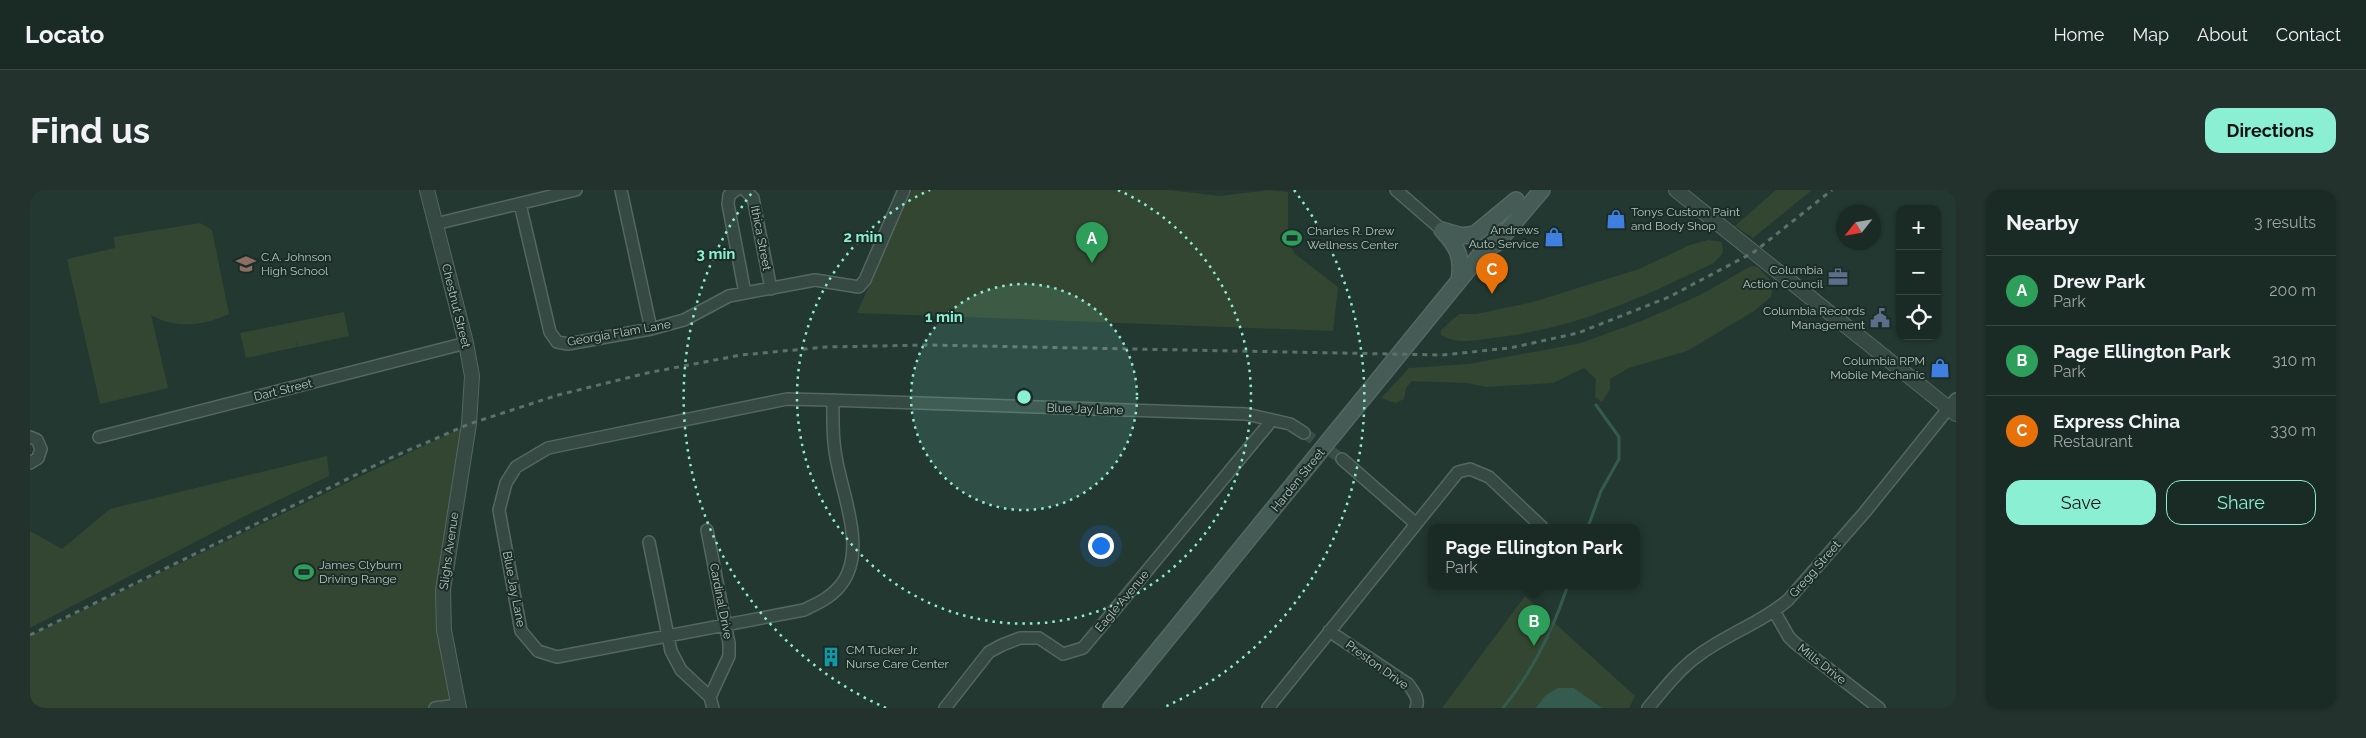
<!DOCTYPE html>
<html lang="en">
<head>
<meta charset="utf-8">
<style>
  :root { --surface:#1a2a25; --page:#23322d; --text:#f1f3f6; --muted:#9fa7a7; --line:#384642; --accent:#8bf0d3 }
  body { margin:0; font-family:Raleway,sans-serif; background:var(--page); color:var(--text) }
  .controls { position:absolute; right:15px; top:15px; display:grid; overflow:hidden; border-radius:10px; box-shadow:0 1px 4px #0004 }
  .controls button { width:45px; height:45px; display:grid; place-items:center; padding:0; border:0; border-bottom:1px solid var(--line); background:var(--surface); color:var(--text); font:25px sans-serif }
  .compass { position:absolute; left:1806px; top:15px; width:45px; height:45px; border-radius:50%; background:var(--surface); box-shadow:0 1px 4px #0004; rotate:239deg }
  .you { position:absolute; left:1070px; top:355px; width:18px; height:18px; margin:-12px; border:4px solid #fff; border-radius:50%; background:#1a73e8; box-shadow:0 0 0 8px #1a73e833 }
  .badge { display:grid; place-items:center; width:32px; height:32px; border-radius:50%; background:var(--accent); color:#fff; font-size:16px; font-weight:700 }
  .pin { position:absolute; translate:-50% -41px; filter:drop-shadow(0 1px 2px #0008) }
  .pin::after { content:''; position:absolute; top:26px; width:18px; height:15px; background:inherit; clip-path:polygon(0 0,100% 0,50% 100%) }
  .popup { position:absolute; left:1398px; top:334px; width:212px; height:65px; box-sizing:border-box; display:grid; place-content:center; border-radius:10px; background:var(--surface); filter:drop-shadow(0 1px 4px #0005); font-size:16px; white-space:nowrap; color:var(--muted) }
  .popup b { font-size:19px; color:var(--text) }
  .popup::after { content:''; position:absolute; left:50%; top:100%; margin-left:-10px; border:10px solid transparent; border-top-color:var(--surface) }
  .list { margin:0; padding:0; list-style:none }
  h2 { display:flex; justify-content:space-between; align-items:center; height:65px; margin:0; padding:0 20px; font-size:21px }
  h2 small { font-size:16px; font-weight:400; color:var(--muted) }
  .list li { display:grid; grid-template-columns:32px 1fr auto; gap:15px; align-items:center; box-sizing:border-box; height:70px; padding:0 20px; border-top:1px solid var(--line) }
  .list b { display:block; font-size:19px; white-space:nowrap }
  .list p { margin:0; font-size:16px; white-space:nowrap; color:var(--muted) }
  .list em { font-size:16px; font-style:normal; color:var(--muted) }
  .actions { display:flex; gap:10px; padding:15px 20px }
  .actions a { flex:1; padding:11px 0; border:1px solid var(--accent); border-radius:15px; text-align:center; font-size:18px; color:var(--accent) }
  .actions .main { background:var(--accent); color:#111 }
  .icon { flex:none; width:28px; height:28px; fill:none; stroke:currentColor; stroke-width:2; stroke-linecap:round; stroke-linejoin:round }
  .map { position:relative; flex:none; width:1926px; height:518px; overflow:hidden; border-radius:15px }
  header { display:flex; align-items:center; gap:30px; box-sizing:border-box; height:70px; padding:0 25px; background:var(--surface); border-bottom:1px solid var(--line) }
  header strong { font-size:24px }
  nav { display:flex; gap:28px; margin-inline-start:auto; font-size:18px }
  .intro { display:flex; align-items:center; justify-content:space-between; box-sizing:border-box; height:120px; padding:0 30px }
  h1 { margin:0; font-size:35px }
  .button { padding:12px 22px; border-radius:15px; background:var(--accent); color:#111; font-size:18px; font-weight:700 }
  main { display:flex; gap:30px; padding:0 30px }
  aside { flex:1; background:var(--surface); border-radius:15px; box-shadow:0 1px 4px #0004 }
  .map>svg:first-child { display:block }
  .green { fill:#334632 }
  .water { fill:#355b4f }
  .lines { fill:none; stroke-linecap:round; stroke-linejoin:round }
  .stream { stroke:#355b4f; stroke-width:3 }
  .minor-tunnel { stroke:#384d46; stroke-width:11; stroke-dasharray:11 5.5; stroke-linecap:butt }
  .minor-casing { stroke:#546761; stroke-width:14 }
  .tertiary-casing { stroke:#546761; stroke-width:16 }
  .secondary-casing { stroke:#546761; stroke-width:18 }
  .minor { stroke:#364943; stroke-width:11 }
  .tertiary { stroke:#364943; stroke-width:14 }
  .secondary { stroke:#455b55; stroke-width:15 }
  .rail { stroke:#5b726a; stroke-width:3; stroke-dasharray:5 5; stroke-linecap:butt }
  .ring { fill:none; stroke:#8bf0d3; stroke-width:2.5; stroke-dasharray:2.5 5 }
  .labels { text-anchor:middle; stroke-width:4; stroke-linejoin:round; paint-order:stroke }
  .poi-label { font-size:12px; fill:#b1c5bf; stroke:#1c2d28; text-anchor:start }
  .street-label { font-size:12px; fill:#b1c5bf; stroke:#1c2d28 }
  .centre { fill:#8bf0d3; stroke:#1c2d28; stroke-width:2.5 }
  .ring-label { font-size:15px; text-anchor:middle; font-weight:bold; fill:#8bf0d3; stroke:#1c2d28; stroke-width:4; stroke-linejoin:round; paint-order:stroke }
</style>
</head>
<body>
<header>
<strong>Locato</strong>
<nav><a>Home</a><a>Map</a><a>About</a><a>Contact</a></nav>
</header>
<div class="intro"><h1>Find us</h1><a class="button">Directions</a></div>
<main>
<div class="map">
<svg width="1926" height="518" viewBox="0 0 1926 518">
  <rect width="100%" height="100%" fill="#233831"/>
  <path class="green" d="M882,0H1140L1189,6L1239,0L1258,2V51L1265,64L1308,97L1303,141L827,123Z
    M1746,0H1782L1723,48L1705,36Z
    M170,33L182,40L199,124C174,136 145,139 121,125L138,198L70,214L37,69L85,58L84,47Z
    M1678,50L1692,52L1693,63L1684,73C1608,109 1548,138 1463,148C1445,150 1427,155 1411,145V140L1429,124H1446L1503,112L1609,79L1660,55Z
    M1721,76L1728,77L1744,94L1741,107L1724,121L1657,161L1599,178L1580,189V199L1572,212L1565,207L1566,189L1554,178L1523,193L1456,197L1438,193L1382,191L1376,198L1374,209L1366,213L1351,208L1379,178L1439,174L1551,153L1614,130L1670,105Z
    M314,122L319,146L268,157L265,148L267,157L216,168L210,143Z
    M439,234L413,404L428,515L405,518H0V446Z
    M297,266L299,286L213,327L0,438V341L32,359L80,319Z
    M1495,406L1605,506L1599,518H1412Z"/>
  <path class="water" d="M1528,498H1544L1572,518H1506L1515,506Z"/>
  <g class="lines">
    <path class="stream" d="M1558,337L1571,301L1589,269V247L1566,215
      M1473,518C1503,481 1523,440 1538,395"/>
    <path class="minor-tunnel" d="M1274,243L1312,269"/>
    <defs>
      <path id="minor" d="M591,0L621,139
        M706,0L699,5L698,14L715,103
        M715,0L723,8L741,99
        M1366,0L1412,40
        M490,14L520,142L527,152L538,154L621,139L654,130L699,106L715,103L785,90L829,97L835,90L874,0
        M405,34L546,0
        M803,210C803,229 802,248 806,267C812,305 839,363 809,397C800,408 786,414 774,420L527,467L508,461L491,441L469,320L476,293L486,277L518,258L757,209L798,210L1216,224L1260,234L1274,243
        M0,247L7,250L11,259L8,268L0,273
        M69,247L436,153
        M1312,269L1385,333
        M677,340L699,453V466L680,507
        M619,352L641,461L651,480L680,507L683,518
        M1744,421L1759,447L1765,453L1849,518
        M1299,441L1378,494C1383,501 1390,509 1386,518
        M405,518L428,515
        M915,518L959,462L972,455L990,448H1009L1033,464L1053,458L1242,230
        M1238,518L1428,282L1440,279L1459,287L1512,337
        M1618,518C1634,499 1649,479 1669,465C1697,444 1731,433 1758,410L1835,322L1926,209"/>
      <path id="tertiary" d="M397,0L436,153L442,186L439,234L413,400L414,440L429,518
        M1646,0L1926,224"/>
      <path id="secondary" d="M1412,40L1432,46L1445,44L1486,10
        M1413,41C1428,57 1433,69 1429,91
        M1081,518L1454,60L1467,53L1512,0"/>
    </defs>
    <use href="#minor" class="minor-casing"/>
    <use href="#tertiary" class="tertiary-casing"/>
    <use href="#secondary" class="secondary-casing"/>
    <use href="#minor" class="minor"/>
    <use href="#tertiary" class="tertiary"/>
    <use href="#secondary" class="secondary"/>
    <path class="rail" d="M0,445L356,270L439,234L528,205L617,183L711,165L796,157L897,155L1412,165L1480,158L1548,143L1639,107L1724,62L1802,0"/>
  </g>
  <circle cx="994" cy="207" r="113" fill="#8bf0d3" fill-opacity=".12"/>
  <g class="ring">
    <circle cx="994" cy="207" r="113"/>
    <path d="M1088 0A227 227 0 1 1 900 0"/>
    <path d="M856 518A340 340 0 0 1 724 0M1264 0A340 340 0 0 1 1132 518"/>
  </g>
  <defs>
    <symbol id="shop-bare" viewBox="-9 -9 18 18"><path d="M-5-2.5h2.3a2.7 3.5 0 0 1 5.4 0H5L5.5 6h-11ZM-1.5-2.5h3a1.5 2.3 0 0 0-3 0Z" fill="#3f7fe0" stroke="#1c2d28" stroke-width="2.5" paint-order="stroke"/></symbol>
    <symbol id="stadium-bare" viewBox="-9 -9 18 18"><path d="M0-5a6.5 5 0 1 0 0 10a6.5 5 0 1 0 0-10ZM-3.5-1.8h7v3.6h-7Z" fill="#2e9e5b" stroke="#1c2d28" stroke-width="2.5" paint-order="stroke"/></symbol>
    <symbol id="school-bare" viewBox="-9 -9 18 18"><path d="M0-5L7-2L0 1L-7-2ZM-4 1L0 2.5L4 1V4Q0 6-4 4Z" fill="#8d6e63" stroke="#1c2d28" stroke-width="2.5" paint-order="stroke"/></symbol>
    <symbol id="office-bare" viewBox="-9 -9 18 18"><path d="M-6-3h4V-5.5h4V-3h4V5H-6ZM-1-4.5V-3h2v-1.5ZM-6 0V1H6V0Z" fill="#5c6f8a" stroke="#1c2d28" stroke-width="2.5" paint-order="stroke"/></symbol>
    <symbol id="civic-bare" viewBox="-9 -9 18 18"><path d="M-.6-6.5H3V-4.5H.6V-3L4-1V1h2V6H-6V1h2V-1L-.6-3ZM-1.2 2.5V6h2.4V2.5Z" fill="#5c6f8a" stroke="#1c2d28" stroke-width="2.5" paint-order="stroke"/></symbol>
    <symbol id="building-bare" viewBox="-9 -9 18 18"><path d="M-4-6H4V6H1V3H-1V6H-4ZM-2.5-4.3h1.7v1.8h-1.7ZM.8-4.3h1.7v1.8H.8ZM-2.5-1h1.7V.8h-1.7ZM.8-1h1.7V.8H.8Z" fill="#0f9aa8" stroke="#1c2d28" stroke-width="2.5" paint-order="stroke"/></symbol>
  </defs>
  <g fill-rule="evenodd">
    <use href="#shop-bare" x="1572" y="15" width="28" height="28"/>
    <use href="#shop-bare" x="1510" y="33" width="28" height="28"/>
    <use href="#stadium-bare" x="1248" y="34" width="28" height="28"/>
    <use href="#school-bare" x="202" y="60" width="28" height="28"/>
    <use href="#office-bare" x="1794" y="73" width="28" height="28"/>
    <use href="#civic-bare" x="1836" y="114" width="28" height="28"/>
    <use href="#shop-bare" x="1896" y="164" width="28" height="28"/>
    <use href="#stadium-bare" x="260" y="368" width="28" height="28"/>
    <use href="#building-bare" x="787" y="453" width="28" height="28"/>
  </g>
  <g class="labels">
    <g class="poi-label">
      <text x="1601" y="26">Tonys Custom Paint<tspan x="1601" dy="14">and Body Shop</tspan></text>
      <text x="1509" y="44" text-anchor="end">Andrews<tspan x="1509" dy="14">Auto Service</tspan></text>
      <text x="1277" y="45">Charles R. Drew<tspan x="1277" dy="14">Wellness Center</tspan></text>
      <text x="231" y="71">C.A. Johnson<tspan x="231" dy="14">High School</tspan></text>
      <text x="1793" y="84" text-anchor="end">Columbia<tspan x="1793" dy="14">Action Council</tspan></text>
      <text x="1835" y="125" text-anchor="end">Columbia Records<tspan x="1835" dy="14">Management</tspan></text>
      <text x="1895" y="175" text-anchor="end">Columbia RPM<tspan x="1895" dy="14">Mobile Mechanic</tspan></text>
      <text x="289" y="379">James Clyburn<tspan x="289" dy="14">Driving Range</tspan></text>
      <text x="816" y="464">CM Tucker Jr.<tspan x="816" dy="14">Nurse Care Center</tspan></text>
    </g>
    <g class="street-label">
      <text transform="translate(731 48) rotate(79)" y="4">Ithica Street</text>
      <text transform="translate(426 116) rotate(76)" y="4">Chestnut Street</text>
      <text transform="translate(589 143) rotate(-10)" y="4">Georgia Flam Lane</text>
      <text transform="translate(253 200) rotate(-14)" y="4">Dart Street</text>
      <text transform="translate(1055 219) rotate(2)" y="4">Blue Jay Lane</text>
      <text transform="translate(1268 290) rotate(-51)" y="4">Harden Street</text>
      <text transform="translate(419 361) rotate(-82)" y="4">Slighs Avenue</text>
      <text transform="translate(1785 379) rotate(-49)" y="4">Gregg Street</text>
      <text transform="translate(484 399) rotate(79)" y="4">Blue Jay Lane</text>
      <text transform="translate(691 411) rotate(79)" y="4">Cardinal Drive</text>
      <text transform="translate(1092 411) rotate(-50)" y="4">Eagle Avenue</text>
      <text transform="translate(1792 474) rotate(38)" y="4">Mills Drive</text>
      <text transform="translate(1347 475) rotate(36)" y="4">Preston Drive</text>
    </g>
  </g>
  <circle cx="994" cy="207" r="8" class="centre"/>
  <g class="ring-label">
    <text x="833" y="52">2 min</text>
    <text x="686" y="69">3 min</text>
    <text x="914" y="132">1 min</text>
  </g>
</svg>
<div class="controls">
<button>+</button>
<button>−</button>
<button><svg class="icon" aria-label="locate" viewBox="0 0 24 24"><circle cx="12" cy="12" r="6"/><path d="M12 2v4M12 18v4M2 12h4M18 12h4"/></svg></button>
</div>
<svg class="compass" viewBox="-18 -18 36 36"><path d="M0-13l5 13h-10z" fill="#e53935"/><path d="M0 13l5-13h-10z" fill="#9fa7a7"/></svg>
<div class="you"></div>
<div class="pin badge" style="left:1062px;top:73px;background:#2e9e5b">A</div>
<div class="pin badge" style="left:1504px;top:456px;background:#2e9e5b">B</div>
<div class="popup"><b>Page Ellington Park</b>Park</div>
<div class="pin badge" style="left:1462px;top:104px;background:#e8710a">C</div>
</div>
<aside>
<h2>Nearby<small>3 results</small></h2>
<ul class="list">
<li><span class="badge" style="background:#2e9e5b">A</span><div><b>Drew Park</b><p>Park</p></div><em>200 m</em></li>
<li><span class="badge" style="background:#2e9e5b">B</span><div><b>Page Ellington Park</b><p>Park</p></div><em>310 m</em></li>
<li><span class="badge" style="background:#e8710a">C</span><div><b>Express China</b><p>Restaurant</p></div><em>330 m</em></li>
</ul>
<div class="actions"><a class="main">Save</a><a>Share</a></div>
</aside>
</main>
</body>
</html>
